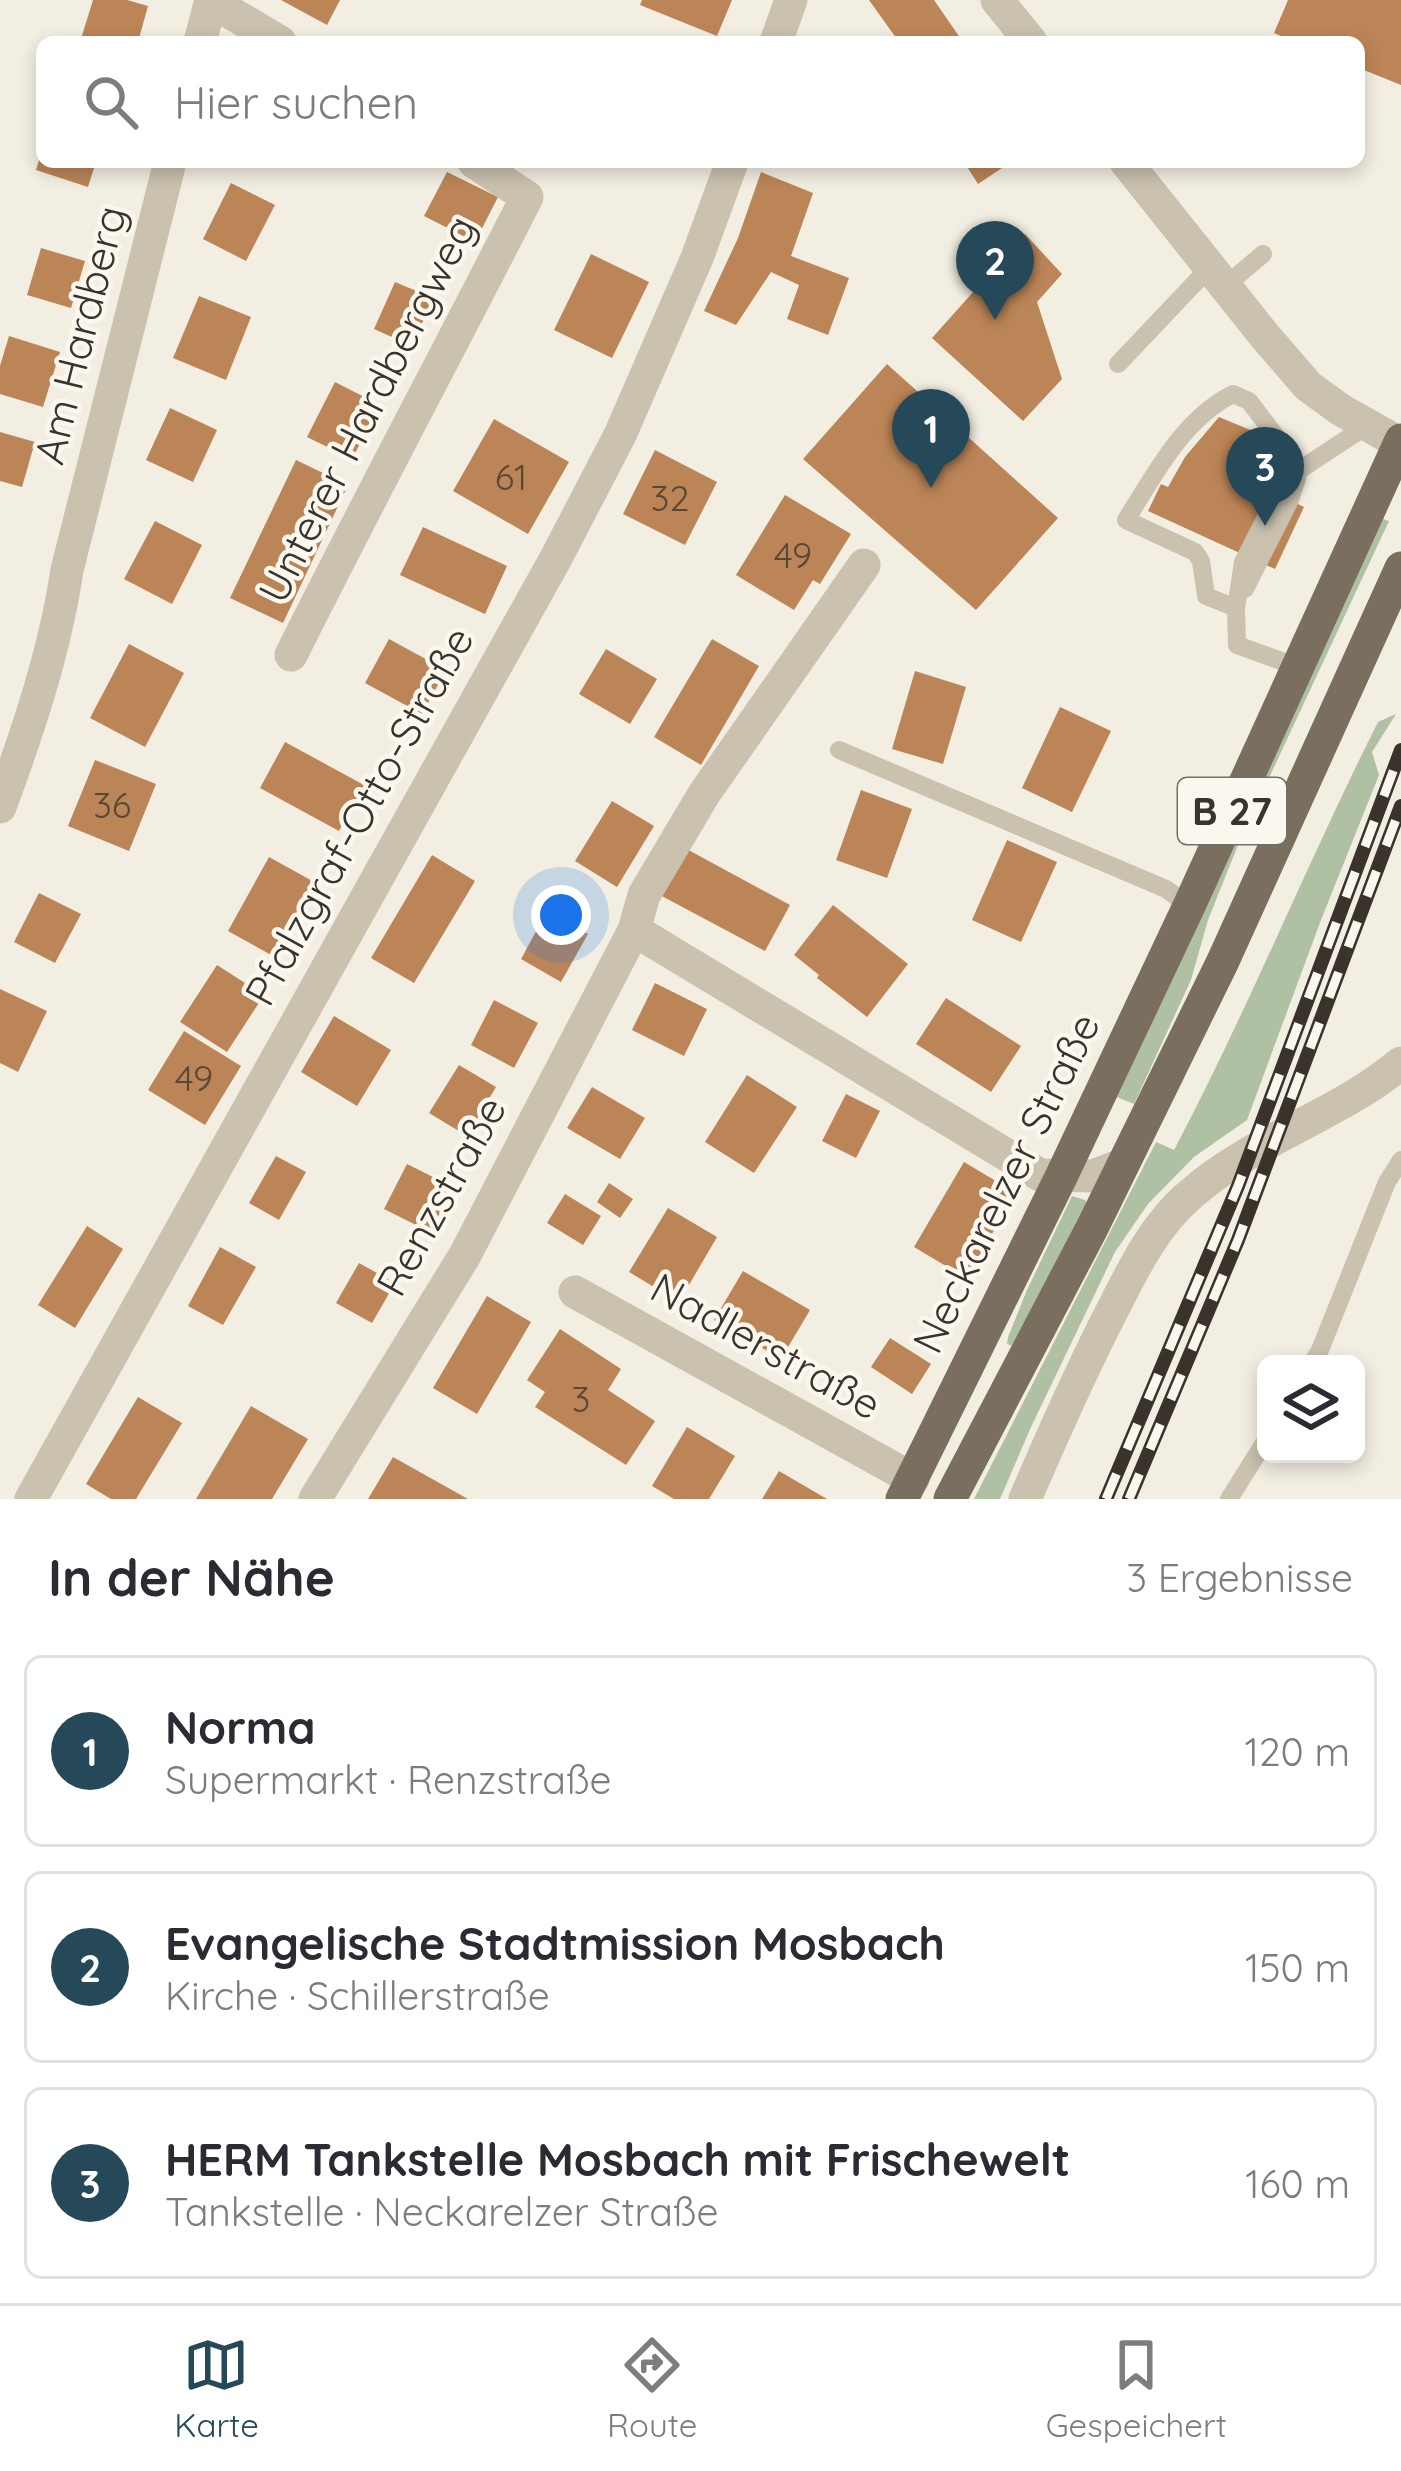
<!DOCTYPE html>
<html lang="de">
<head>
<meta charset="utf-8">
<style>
  :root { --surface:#fff; --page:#f2f2f3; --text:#2b2b33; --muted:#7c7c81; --line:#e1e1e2; --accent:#254958 }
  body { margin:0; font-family:Quicksand,sans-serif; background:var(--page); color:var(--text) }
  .controls { position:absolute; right:36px; bottom:36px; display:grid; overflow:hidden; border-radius:18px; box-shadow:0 6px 18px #0003 }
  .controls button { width:108px; height:108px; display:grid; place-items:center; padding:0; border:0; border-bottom:3px solid var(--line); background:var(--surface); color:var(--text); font:60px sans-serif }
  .you { position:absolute; left:561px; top:915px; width:42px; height:42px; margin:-30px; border:9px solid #fff; border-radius:50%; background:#1a73e8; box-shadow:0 0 0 18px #1a73e833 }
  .badge { display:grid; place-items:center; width:78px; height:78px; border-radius:50%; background:var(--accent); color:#fff; font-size:39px; font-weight:700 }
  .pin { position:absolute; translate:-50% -99px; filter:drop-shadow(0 3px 6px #0008) }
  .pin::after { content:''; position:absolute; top:63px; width:42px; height:36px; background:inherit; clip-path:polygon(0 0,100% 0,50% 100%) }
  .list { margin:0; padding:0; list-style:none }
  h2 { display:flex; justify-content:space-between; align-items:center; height:156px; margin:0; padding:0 48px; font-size:51px }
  h2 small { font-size:39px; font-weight:400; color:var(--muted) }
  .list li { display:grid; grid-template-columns:78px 1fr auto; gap:36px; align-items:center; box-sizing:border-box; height:192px; margin:0 24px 24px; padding:0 24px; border:3px solid var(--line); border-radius:18px }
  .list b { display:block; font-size:45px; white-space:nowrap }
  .list p { margin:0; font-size:39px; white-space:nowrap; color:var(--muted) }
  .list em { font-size:39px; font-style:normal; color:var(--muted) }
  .icon { flex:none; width:66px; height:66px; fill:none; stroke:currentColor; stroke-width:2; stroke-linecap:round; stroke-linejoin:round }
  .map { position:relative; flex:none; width:1401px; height:1499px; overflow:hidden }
  .search { position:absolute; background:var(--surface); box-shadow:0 6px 18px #0003; left:36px; right:36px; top:36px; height:132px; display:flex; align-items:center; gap:30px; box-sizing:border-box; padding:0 42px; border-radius:18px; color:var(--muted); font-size:45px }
  .sheet { height:804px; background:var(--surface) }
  nav { display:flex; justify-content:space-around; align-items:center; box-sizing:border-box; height:168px; border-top:3px solid var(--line); background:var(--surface); font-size:33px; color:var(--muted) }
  nav a { display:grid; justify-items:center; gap:6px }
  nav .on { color:var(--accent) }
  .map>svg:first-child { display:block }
  .green { fill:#b0c0a3 }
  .building { fill:#bc8557 }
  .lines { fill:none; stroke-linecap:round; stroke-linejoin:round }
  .service { stroke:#cac1af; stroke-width:18 }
  .minor { stroke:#cac1af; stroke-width:33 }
  .tertiary { stroke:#cac1af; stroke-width:33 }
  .primary { stroke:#7a6e5f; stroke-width:33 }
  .rail-casing { stroke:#39332c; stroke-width:14 }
  .rail { stroke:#faf7ef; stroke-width:9; stroke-dasharray:27; stroke-linecap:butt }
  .labels { text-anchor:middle; stroke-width:9; stroke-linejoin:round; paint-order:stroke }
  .number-label { font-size:36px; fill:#5a4837 }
  .shield { fill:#faf7ef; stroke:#736e66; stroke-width:3 }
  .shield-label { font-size:39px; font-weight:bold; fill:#39332c }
  .street-label { font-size:42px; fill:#39332c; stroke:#faf7ef }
</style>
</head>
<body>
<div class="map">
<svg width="1401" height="1499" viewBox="0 0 1401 1499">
  <rect width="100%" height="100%" fill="#f2eee2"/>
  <path class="green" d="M1383,519L1389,521L1240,840L1208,920L1191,980L1134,1104L1117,1097Z
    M1396,714L1372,752L1379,775L1321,920L1247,1120L1194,1157L1148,1204L1115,1252L1031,1427L1000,1499H974L1156,1142L1174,1150C1248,1010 1307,863 1378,722Z
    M1072,1196L1085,1200L1087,1203L1016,1347L1007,1344L1008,1337L1027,1290Z"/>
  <path class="building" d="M93,0H127L148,6L138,42H80Z
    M281,0H340L327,25Z
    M642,0H732L717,36L640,5Z
    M869,0H934L963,42H899Z
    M1288,0H1401V85L1359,68V42H1295L1274,33Z
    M41,154L42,162H96L88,187L36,170Z
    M964,162H1011L978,184Z
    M447,172L498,197L475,242L424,216Z
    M761,172L813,193L791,256L849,278L828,335L787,319L799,285L771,272L736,325L704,311L738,238Z
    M231,183L275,205L246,261L203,239Z
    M1025,234L1062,274L1037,302L1062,379L1023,421L932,338Z
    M41,248L85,261L71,308L27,295Z
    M591,254L649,282L612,358L554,330Z
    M395,282L433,298L412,346L374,329Z
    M199,296L251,317L226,380L173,358Z
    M9,336L60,352L43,407L0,394V366Z
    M887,364L1058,518L976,610L803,459Z
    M335,382L380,405L352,459L307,437Z
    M170,408L217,430L193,482L146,460Z
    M1219,417L1277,441L1256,484L1304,507L1275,569L1148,511L1161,484L1168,487L1185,457Z
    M494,419L569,462L528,534L453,491Z
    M0,432L35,442L22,487L0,481Z
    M655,450L717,482L685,545L623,514Z
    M296,460L348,485L283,623L230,598Z
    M785,495L851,534L820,584L813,580L794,610L736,575Z
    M155,521L202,545L172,604L124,579Z
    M423,527L507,566L485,614L400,575Z
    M389,639L446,670L422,714L365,683Z
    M712,639L759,666L701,765L654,737Z
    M129,644L184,673L145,747L90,718Z
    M606,649L657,679L630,724L579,694Z
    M915,671L966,687L943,764L892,749Z
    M1060,707L1111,731L1072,812L1022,788Z
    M285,742L364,785L339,831L260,788Z
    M95,760L156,784L129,851L68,826Z
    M861,790L912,809L887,878L836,860Z
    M612,801L654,826L617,887L575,861Z
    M1007,840L1057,862L1021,942L972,920Z
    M683,847L790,905L765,951L658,894Z
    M432,855L475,881L414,983L371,958Z
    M269,857L316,883L275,957L228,931Z
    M39,893L81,914L55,963L14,942Z
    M833,905L908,964L867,1017L817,978L819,975L794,955Z
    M547,911L588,934L561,982L521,959Z
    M217,965L264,995L227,1052L180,1022Z
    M655,983L707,1009L684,1056L632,1030Z
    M0,989L47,1011L18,1072L0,1063Z
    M946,998L1021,1046L991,1092L916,1044Z
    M494,1000L538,1023L514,1068L471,1045Z
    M334,1016L391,1050L357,1106L301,1072Z
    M184,1031L241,1066L205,1125L148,1090Z
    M459,1065L496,1087L467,1136L429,1113Z
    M747,1075L797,1107L754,1173L705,1142Z
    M592,1087L645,1118L620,1159L567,1128Z
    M846,1094L880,1111L856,1158L822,1141Z
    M276,1156L306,1172L279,1220L249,1203Z
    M964,1162L1016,1193L966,1278L914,1247Z
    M407,1164L453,1187L430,1232L384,1209Z
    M609,1183L633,1199L620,1218L597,1202Z
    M565,1194L601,1216L583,1245L547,1223Z
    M668,1208L717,1237L679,1302L629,1272Z
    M87,1226L123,1249L75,1328L38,1305Z
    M220,1247L256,1267L223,1325L188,1306Z
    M359,1263L395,1283L372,1323L336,1303Z
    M743,1271L810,1310L781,1359L714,1320Z
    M487,1296L531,1322L477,1414L433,1388Z
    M560,1329L621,1369L608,1390L655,1421L626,1465L535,1407L545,1392L527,1380Z
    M890,1338L931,1364L912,1394L871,1367Z
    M138,1397L182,1423L136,1499H111L86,1484Z
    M251,1406L308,1439L272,1499H196Z
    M687,1427L735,1456L709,1499H674L652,1486Z
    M393,1457L468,1499H368Z
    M779,1471L827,1499H762Z"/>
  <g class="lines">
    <path class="service" d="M1225,286L1263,254
      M1118,364L1210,267
      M1245,589L1290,500L1297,479
      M1236,608L1243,562L1277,496L1301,469L1368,425
      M1298,667L1237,645L1236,608L1206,596L1201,561L1195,552L1126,520C1155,474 1183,419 1233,394L1249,401L1301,469
      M839,750L1166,889L1189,906
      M1311,1364L1320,1350L1387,1182L1401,1160
      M1229,1499L1266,1440"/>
    <path class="minor" d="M211,1L280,42
      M200,42L211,0
      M291,655C368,501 449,350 527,197L474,162
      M0,807C28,731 55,651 67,570L170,162
      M634,930L644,895L704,794L864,565
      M575,1292L913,1479
      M315,1499L465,1255L634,930L1040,1175L1093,1176L1122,1165"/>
    <path class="tertiary" d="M997,0L1031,42
      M776,42L791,0
      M1126,162L1264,335L1308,386L1341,410L1401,444
      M31,1499L556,558L620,435L697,258L732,162
      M1025,1499C1053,1434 1081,1370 1114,1307C1134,1267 1156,1223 1191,1194C1253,1139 1338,1116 1401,1063"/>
    <path class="primary" d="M902,1499L1061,1177L1189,906L1401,440
      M950,1499L1092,1228L1223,961L1401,568"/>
    <defs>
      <path id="rail" d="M1106,1499L1238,1186L1401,750
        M1129,1499L1238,1240L1401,806"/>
    </defs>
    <use href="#rail" class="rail-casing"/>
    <use href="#rail" class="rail"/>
  </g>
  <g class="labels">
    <g class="number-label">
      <text x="511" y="490">61</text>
      <text x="670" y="511">32</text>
      <text x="793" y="568">49</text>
      <text x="112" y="818">36</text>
      <text x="194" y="1091">49</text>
      <text x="581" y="1412">3</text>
    </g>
    <rect class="shield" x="1178" y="778" width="108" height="66" rx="9"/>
    <g class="shield-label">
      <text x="1232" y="825">B 27</text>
    </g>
    <g class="street-label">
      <text transform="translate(80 335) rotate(-76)" y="15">Am Hardberg</text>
      <text transform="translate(367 409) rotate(-63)" y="15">Unterer Hardbergweg</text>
      <text transform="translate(359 816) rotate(-61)" y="15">Pfalzgraf-Otto-Straße</text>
      <text transform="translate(1006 1183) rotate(-64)" y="15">Neckarelzer Straße</text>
      <text transform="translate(441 1196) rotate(-61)" y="15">Renzstraße</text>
      <text transform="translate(766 1346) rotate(29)" y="15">Nadlerstraße</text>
    </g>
  </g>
</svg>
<div class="controls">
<button><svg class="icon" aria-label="layers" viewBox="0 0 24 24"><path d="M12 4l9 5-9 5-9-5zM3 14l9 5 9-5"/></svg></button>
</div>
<div class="you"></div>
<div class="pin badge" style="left:931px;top:488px">1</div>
<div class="pin badge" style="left:995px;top:320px">2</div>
<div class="pin badge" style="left:1265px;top:526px">3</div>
<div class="search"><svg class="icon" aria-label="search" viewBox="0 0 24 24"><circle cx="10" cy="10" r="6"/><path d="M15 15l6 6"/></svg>Hier suchen</div>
</div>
<section class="sheet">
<h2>In der Nähe<small>3 Ergebnisse</small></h2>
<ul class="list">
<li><span class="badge">1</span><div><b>Norma</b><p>Supermarkt · Renzstraße</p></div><em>120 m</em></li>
<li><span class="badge">2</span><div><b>Evangelische Stadtmission Mosbach</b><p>Kirche · Schillerstraße</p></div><em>150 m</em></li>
<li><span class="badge">3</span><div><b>HERM Tankstelle Mosbach mit Frischewelt</b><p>Tankstelle · Neckarelzer Straße</p></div><em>160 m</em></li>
</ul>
</section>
<nav>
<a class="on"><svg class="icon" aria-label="map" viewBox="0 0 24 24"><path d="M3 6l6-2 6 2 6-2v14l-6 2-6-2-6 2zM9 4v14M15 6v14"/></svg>Karte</a>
<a><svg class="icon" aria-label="directions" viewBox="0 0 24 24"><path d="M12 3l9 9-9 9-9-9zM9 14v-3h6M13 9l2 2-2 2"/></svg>Route</a>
<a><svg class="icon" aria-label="saved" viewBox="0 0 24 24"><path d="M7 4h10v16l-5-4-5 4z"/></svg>Gespeichert</a>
</nav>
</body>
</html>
